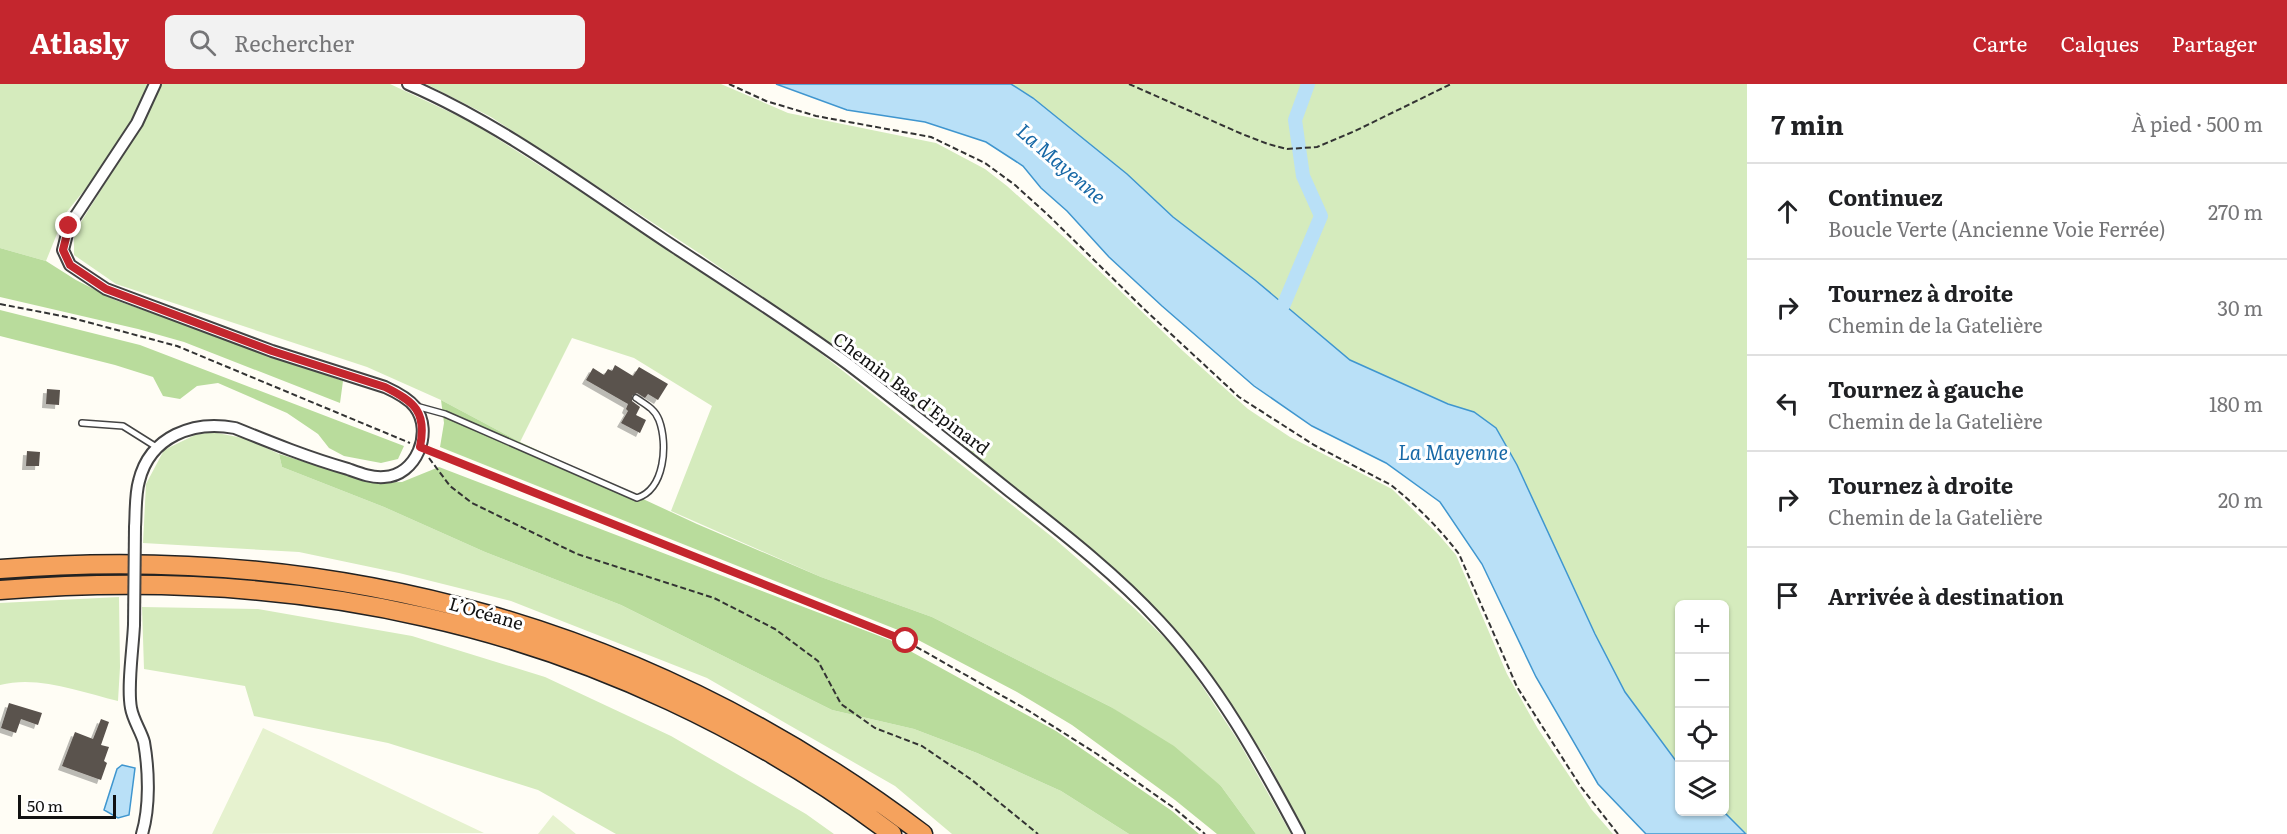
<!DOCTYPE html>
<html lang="fr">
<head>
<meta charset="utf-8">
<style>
  :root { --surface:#fff; --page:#f2f2f2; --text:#202124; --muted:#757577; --line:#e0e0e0; --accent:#c4262e }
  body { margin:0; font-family:Literata,serif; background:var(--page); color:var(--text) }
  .controls { position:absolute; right:18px; bottom:18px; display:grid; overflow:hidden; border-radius:9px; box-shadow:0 2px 4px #0004 }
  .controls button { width:54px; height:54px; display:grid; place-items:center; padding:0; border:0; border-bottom:2px solid var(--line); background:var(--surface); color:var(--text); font:30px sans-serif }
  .scale { position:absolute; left:18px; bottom:15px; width:98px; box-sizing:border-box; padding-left:6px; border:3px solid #111; border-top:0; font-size:16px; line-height:21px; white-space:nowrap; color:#111; -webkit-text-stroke:4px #fff; paint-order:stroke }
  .stop { position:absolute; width:18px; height:18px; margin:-14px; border:4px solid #c4262e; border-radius:50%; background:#fff }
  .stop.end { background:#c4262e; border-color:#fff; box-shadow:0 2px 6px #0008 }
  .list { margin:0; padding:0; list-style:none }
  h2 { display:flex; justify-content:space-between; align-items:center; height:78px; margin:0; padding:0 24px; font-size:26px }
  h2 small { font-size:20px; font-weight:400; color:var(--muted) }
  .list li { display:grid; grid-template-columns:39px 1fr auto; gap:18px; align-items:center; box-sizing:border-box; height:96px; padding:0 24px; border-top:2px solid var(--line) }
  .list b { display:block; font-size:22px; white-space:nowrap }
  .list p { margin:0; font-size:20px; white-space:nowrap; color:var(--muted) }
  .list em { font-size:20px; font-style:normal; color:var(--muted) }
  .icon { flex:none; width:33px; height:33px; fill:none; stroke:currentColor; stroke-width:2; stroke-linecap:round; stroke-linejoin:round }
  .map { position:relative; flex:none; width:1747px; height:750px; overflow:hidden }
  header { display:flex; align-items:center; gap:36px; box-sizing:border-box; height:84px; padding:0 30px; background:var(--accent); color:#fff }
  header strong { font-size:28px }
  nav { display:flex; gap:33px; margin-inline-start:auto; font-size:21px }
  .search { width:420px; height:54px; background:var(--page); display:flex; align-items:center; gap:15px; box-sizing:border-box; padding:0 21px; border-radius:9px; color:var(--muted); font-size:22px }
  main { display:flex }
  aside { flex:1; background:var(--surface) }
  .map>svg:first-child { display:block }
  .green { fill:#d5ebbd }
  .forest { fill:#b9dc9c }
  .pitch { fill:#e6f2cf }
  .water { fill:#b9e0f7; stroke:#3f96cf; stroke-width:1.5 }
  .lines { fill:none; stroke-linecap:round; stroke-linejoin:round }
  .canal { stroke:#b9e0f7; stroke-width:14 }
  .building { fill:#5a524d; filter:url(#shadow) }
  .service-casing { stroke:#444; stroke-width:8 }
  .minor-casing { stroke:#444; stroke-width:14 }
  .motorway-casing { stroke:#222; stroke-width:21 }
  .path { stroke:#333; stroke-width:2; stroke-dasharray:6 3; stroke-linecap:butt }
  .service { stroke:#fff; stroke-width:5 }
  .minor { stroke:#fff; stroke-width:10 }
  .motorway { stroke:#f5a25d; stroke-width:18 }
  .minor-bridge-casing { stroke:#444; stroke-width:14; stroke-linecap:butt }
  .minor-bridge { stroke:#fff; stroke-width:10 }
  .route { stroke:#c4262e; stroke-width:8 }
  .labels { text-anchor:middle; stroke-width:6; stroke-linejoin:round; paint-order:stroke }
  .street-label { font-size:18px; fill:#111; stroke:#fff }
  .water-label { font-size:20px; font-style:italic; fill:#1768a6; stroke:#fff }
</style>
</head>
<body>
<header>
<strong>Atlasly</strong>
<div class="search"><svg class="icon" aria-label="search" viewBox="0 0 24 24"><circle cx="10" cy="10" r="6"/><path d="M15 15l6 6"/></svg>Rechercher</div>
<nav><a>Carte</a><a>Calques</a><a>Partager</a></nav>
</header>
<main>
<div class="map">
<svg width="1747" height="750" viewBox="0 0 1747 750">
  <defs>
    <filter id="shadow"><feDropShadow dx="-4" dy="4" stdDeviation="0" flood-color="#0004"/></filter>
  </defs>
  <rect width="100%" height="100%" fill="#fffdf5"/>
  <path class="green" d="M0,0H149L135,32L96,92L65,130L46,177L0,164Z
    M161,0H390L471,38L594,116L814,264L1056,456L1134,524L1181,570L1239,658L1291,750H1256L1221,702L1111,623L932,533L821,493L671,427L712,322L634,274L572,254L520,358L441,316L367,283L116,200L74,171V153L81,138L147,32Z
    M426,0H721L788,29L936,59L985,85L1007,102L1067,156L1183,267L1248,325L1290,353L1392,405L1438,450L1456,471L1507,590L1538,645L1592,726L1613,750H1306L1265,672L1183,558L1051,434L867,285L702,171L491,33Z
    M1011,0H1747V750L1724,728V520H1680L1679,681L1625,608L1595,550L1517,381L1496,344L1474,328L1448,320L1350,276L1255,196L1173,133L1127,90L1033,14Z
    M212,348L248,355L279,370L282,383L384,423L485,468L621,521L832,626L914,645L977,669L1061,707L1129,750H952L895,702L707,594L511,517L399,489L299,468L143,459L146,400L164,366L195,351Z
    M119,513L120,583L118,617C81,608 38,591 0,601V519Z
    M142,523L258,525L412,552L545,593L671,652L806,730L834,750H616L538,706L388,659L254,632L245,602L144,585Z"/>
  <path class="forest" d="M0,164L46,177L76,196L115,216L343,297L340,319L184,258L138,245L0,213Z
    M0,226L140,261L404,362L398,375L381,379L344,372L329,364L318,350L287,329L218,299L197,302L180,315L163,312L153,293L115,281L0,252Z
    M441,316L520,358L697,440L821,493L932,533L1111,623L1174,662L1221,702L1256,750H1217L1175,716L1072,641L1017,608L903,548L440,363L444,339Z
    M279,370L373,399L402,398L439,383L890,556L1056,647L1172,727L1199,750H1129L1061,707L977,669L914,645L832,626L621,521L485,468L384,423L282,383Z"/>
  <path class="pitch" d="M263,644L484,749L212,750Z
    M553,731L576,750H538Z"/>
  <path class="water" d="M776,0H1011L1033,14L1127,90L1173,133L1255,196L1350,276L1448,320L1474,328L1496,344L1517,381L1595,550L1625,608L1679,681L1680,728H1724L1746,750H1646L1598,700L1536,593L1482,480L1440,418L1386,379L1312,342L1254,302L1162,222L1109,173L1067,127L1041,104L1023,82L986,58L925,38L847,26Z
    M122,681L135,684L129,731L118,734L104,726L117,685Z"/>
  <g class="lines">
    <path class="canal" d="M1284,220L1321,132L1303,92L1295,36L1308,0"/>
  </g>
  <path class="building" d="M615,281L633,292L639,283L668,300L658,316L648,310L645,314L637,309L632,312V317L640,323L636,331L646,336L640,349L621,339L628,327L626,325L628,320L586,296L593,284L604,291L608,285L612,287Z
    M47,305L60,306L59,321L46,320Z
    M27,367L40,368L39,382H26Z
    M9,619L42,629L38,641L21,635L16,649L1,644Z
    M101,635L109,638L101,661L109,663L104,677L107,679L101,696L62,682L75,648L93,655Z"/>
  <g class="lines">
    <defs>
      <path id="service" d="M416,322L445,330L637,414C665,405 668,360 659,336C655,325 645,320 636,314
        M82,339L123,342L158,364"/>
      <path id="minor" d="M408,0C505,42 588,106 676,164C734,202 792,239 848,280C902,321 955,363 1007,405C1059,446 1114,488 1159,537C1217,599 1259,675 1299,750
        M135,443C136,428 135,411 139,397C150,352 194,336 235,344C272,359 309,374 348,385C359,389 371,394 384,393C416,392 434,348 415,323C408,314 396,308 385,303L272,267L106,205L70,181L63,166L69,142L137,39L155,0
        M134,541C133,564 127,603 131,624C133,636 141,647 144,658C149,687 150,723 142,750"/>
      <path id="motorway" d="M0,485C338,458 651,544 923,750
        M0,506C141,495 287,501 425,533C592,570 756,647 892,750"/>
    </defs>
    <use href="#service" class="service-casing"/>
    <use href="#minor" class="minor-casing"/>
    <use href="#motorway" class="motorway-casing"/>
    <path class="path" d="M729,0L766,17L816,32L931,53L985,79L1015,101L1047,130L1144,225L1239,313L1314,361L1391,401C1416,421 1440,445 1459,470L1517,603L1581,703L1618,750
      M1129,0L1242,50L1268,60L1287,65L1317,63L1355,47L1451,0
      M0,220L72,234L177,262L410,359
      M432,368L906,557L1029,627L1097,670L1174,724L1205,750
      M429,374L450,402L472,419L577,470L714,514L775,545L818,577L841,620L875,644L922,662L972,696L1038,750"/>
    <use href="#service" class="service"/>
    <use href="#minor" class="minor"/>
    <use href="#motorway" class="motorway"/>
    <defs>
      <path id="minor-bridge" d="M134,541L135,443"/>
    </defs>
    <use href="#minor-bridge" class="minor-bridge-casing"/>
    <use href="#minor-bridge" class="minor-bridge"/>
  </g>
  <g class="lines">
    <path class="route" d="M69,142L63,166L70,181L106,205L272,267L385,303C415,318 427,328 420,363L906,557"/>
  </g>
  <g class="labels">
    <g class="street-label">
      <text transform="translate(911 310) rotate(37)" y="6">Chemin Bas d'Epinard</text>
      <text transform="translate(486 530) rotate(16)" y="6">L’Océane</text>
    </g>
    <g class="water-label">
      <text transform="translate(1061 80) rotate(41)" y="7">La Mayenne</text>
      <text x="1453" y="376">La Mayenne</text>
    </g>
  </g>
</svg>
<div class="controls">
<button>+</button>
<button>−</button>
<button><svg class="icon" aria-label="locate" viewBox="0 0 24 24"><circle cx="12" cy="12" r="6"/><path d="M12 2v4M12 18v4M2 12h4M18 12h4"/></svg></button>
<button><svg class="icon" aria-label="layers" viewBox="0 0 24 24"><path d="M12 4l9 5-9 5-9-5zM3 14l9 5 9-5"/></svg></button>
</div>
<div class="scale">50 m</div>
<div class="stop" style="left:906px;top:557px"></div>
<div class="stop end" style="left:69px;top:142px"></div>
</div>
<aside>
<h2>7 min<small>À pied · 500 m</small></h2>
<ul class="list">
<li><svg class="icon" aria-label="ahead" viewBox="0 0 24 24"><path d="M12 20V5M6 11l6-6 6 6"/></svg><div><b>Continuez</b><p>Boucle Verte (Ancienne Voie Ferrée)</p></div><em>270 m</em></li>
<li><svg class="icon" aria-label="right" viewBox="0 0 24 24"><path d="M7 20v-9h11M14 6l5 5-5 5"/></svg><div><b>Tournez à droite</b><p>Chemin de la Gatelière</p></div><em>30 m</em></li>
<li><svg class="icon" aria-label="left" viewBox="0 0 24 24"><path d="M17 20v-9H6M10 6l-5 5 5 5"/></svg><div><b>Tournez à gauche</b><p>Chemin de la Gatelière</p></div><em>180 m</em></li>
<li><svg class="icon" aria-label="right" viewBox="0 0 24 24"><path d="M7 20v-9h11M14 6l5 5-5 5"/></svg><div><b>Tournez à droite</b><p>Chemin de la Gatelière</p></div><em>20 m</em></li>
<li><svg class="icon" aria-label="arrive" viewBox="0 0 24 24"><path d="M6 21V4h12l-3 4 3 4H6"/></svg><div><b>Arrivée à destination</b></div></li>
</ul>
</aside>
</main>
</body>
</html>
